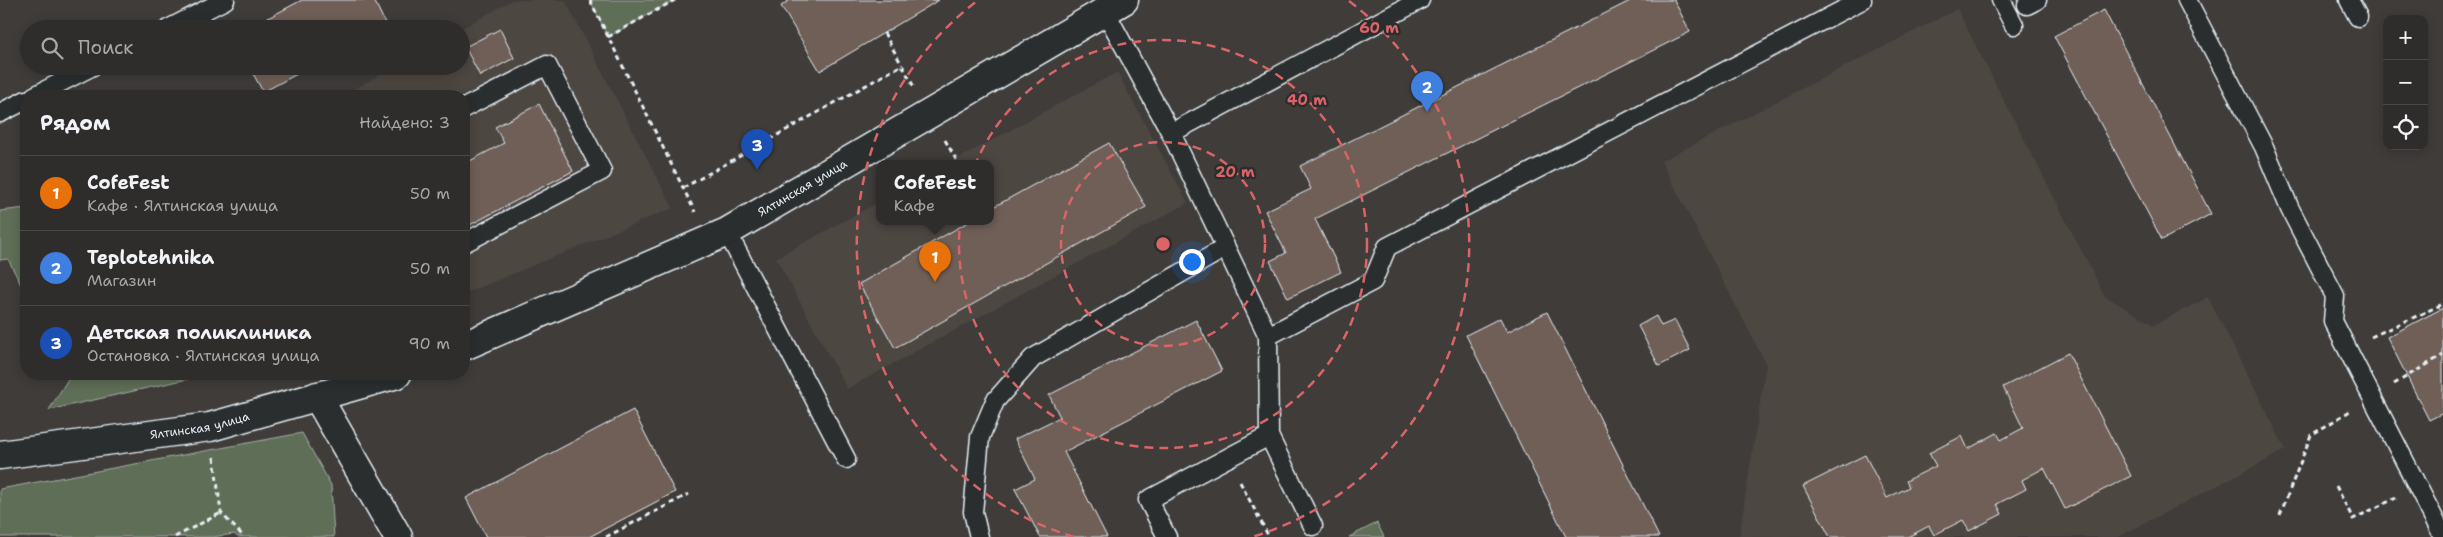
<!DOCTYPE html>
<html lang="ru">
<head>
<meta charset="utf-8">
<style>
  :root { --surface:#2f2d2c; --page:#3b3938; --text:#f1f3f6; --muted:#a7a8a9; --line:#4a4948; --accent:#8bbbb9 }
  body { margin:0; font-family:"Shantell Sans",sans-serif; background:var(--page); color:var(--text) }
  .controls { position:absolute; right:15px; top:15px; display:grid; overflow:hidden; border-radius:10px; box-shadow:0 2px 12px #0003 }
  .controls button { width:45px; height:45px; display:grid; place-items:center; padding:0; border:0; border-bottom:1px solid var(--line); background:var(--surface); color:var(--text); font:25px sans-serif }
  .you { position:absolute; left:1191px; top:261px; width:18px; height:18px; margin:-12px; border:4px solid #fff; border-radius:50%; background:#1a73e8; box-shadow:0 0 0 8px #1a73e833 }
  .badge { display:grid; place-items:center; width:32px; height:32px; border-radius:50%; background:var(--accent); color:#fff; font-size:16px; font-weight:700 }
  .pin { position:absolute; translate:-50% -41px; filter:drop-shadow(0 1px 2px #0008) }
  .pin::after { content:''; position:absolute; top:26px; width:18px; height:15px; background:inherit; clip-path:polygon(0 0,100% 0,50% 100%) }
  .popup { position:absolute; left:876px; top:160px; width:118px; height:65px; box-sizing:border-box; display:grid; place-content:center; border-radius:10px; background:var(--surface); filter:drop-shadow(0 1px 4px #0005); font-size:16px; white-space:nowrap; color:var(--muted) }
  .popup b { font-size:19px; color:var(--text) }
  .popup::after { content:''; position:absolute; left:50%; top:100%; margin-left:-10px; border:10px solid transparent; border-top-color:var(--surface) }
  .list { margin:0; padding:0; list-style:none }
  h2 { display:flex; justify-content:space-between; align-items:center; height:65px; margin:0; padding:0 20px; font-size:21px }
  h2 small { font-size:16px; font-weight:400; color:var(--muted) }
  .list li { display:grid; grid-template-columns:32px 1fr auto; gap:15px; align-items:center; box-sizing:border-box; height:75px; padding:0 20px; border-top:1px solid var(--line) }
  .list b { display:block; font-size:19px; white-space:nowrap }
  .list p { margin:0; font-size:16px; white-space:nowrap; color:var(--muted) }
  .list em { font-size:16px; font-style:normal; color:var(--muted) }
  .icon { flex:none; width:28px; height:28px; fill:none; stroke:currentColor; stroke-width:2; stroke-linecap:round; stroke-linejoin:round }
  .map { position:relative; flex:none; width:2443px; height:537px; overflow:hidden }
  .search { position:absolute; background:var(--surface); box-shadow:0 2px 12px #0003; left:20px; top:20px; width:450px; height:55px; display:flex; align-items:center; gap:12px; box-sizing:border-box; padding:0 18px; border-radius:28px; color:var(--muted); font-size:19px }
  .panel { position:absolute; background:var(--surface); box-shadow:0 2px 12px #0003; left:20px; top:90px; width:450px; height:290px; border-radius:20px }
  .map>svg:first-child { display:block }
  .built { fill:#4d4643 }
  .green { fill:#5f6e57; stroke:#a4b0a8 }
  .building { fill:#6f5f57; stroke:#e8f1f8 }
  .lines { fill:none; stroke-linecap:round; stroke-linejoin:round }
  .lane-casing { stroke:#e8f1f8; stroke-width:21 }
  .street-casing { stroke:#e8f1f8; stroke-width:31 }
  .path { stroke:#e8f1f8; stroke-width:3; stroke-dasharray:5 4; stroke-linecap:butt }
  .lane { stroke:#2a2d2e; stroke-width:18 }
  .street { stroke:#2a2d2e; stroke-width:28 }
  .ring { fill:none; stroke:#db6466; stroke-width:2.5; stroke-dasharray:9 6 }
  .labels { text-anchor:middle; stroke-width:4.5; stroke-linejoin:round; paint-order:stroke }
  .street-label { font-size:12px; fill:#e8f1f8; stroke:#2a2d2e }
  .centre { fill:#db6466; stroke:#2a2d2e; stroke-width:2.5 }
  .ring-label { font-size:15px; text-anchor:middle; font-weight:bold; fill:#db6466; stroke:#2a2d2e; stroke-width:4.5; stroke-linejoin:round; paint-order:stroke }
</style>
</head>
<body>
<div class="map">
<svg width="2443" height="537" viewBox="0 0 2443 537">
  <rect width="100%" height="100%" fill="#3f3c3a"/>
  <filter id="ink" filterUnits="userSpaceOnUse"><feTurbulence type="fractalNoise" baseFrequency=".02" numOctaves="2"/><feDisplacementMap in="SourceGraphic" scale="10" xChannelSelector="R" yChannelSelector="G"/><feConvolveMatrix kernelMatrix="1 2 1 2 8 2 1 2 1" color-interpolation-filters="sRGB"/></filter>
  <g filter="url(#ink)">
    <path class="built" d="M512,0H565L673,208L464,294V96H342L395,66H461V29Z
      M1957,9L2105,296L2154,325L2208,297L2286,450L2118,537H1739L1766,364L1661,161Z
      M1117,72L1188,203L847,389L776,258L880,201V221H990V163H950Z"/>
    <path class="green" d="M590,0H675L608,37Z
      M26,208V295L8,259L0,260V211Z
      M65,374H210L49,410L68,379Z
      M302,433L331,485L334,537H238L234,534L212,537H0V489Z
      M1377,523L1384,537H1349Z"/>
    <path class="building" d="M302,0H374L387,27L384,29H247Z
      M790,0H939L820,71L781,6Z
      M1632,0H1674L1690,32L1315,219L1341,272L1288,298L1270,261L1286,253L1265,211L1311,189L1300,166Z
      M2104,10L2211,214L2162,240L2054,36Z
      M500,29L514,58L480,76L465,47Z
      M249,66H312L263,92Z
      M539,104L573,171L464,228V164L504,143L495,127Z
      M1109,143L1146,207L895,348L859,284L970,221H990V209Z
      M2443,308V413L2429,420L2387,337Z
      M1547,312L1659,537H1566L1466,335L1500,318L1507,332Z
      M1656,316L1661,326L1675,320L1690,350L1659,366L1638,326Z
      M1196,320L1222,371L1064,452L1107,537H1040L1015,489L1035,479L1015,439L1060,417L1049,395Z
      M2068,353L2131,476L2065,509L2044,468L2022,480L2026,489L1997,504L2002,514L1969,531L1963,520L1934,535L1929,526L1908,537H1830L1803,486L1865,455L1887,498L1909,487L1906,481L1936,466L1929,453L1962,436L1968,449L1997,433L2001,440L2023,428L2003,387Z
      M633,410L675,492L589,537H486L466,498Z"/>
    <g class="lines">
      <defs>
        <path id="lane" d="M2001,0L2014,25
          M2187,0L2264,147L2290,209L2335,296L2333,321L2443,536
          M2349,0L2358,17
          M2027,5L2037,0
          M1105,11L1171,133L1268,336L1269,436L1148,500L1167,537
          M168,29L225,0
          M34,96L93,66
          M464,108L547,65L602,171L464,243
          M0,113L26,100
          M1171,133L1420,0
          M727,232L846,459
          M1268,336L1373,281L1387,247L1862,0
          M1269,436L1313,526
          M979,537L973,512L980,437L995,401L1033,358L1225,248"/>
        <g id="street">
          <path id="s1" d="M464,346L727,232L1124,0"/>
          <path d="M317,396L398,537"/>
          <path id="s2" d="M0,455L210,427L397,374"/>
        </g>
      </defs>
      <use href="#lane" class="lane-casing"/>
      <use href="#street" class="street-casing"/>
      <path class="path" d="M590,0L695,212
        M884,33L902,65
        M608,37L675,0
        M945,140L958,163
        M683,188L902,65L914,87
        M2371,337L2443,304
        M2394,384L2443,355
        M214,457L221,513L244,537
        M1240,482L1269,537
        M2336,486L2353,519L2396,498
        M2280,515L2311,435L2350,411
        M175,537L221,513
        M606,537L689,494"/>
      <use href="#lane" class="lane"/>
      <use href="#street" class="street"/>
    </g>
  </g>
  <g class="ring">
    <circle cx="1163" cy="244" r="102"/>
    <circle cx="1163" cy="244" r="204"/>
    <path d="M1074 537A306 306 0 0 1 977 1M1349 1A306 306 0 0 1 1252 537"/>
  </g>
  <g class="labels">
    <g class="street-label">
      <text dy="4" stroke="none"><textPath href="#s1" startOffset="374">Ялтинская улица</textPath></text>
      <text dy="4" stroke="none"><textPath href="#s2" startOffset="202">Ялтинская улица</textPath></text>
    </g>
  </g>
  <circle cx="1163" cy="244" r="8" class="centre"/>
  <g class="ring-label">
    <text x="1379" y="33">60 m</text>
    <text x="1307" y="105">40 m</text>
    <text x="1235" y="177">20 m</text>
  </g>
</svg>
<div class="controls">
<button>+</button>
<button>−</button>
<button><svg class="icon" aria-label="locate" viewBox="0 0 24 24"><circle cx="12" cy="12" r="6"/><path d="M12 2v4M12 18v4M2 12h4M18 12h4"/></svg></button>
</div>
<div class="you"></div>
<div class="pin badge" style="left:935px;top:282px;background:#e8710a">1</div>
<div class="popup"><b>CofeFest</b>Кафе</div>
<div class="pin badge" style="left:1427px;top:112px;background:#3f7fe0">2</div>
<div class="pin badge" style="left:757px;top:170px;background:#1a4fb4">3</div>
<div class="search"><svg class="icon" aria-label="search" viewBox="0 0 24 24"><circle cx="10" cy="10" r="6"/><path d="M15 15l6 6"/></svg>Поиск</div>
<section class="panel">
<h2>Рядом<small>Найдено: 3</small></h2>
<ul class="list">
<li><span class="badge" style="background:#e8710a">1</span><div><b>CofeFest</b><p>Кафе · Ялтинская улица</p></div><em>50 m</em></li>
<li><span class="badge" style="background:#3f7fe0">2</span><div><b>Teplotehnika</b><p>Магазин</p></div><em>50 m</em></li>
<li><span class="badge" style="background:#1a4fb4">3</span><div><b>Детская поликлиника</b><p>Остановка · Ялтинская улица</p></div><em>90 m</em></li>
</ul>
</section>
</div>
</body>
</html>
